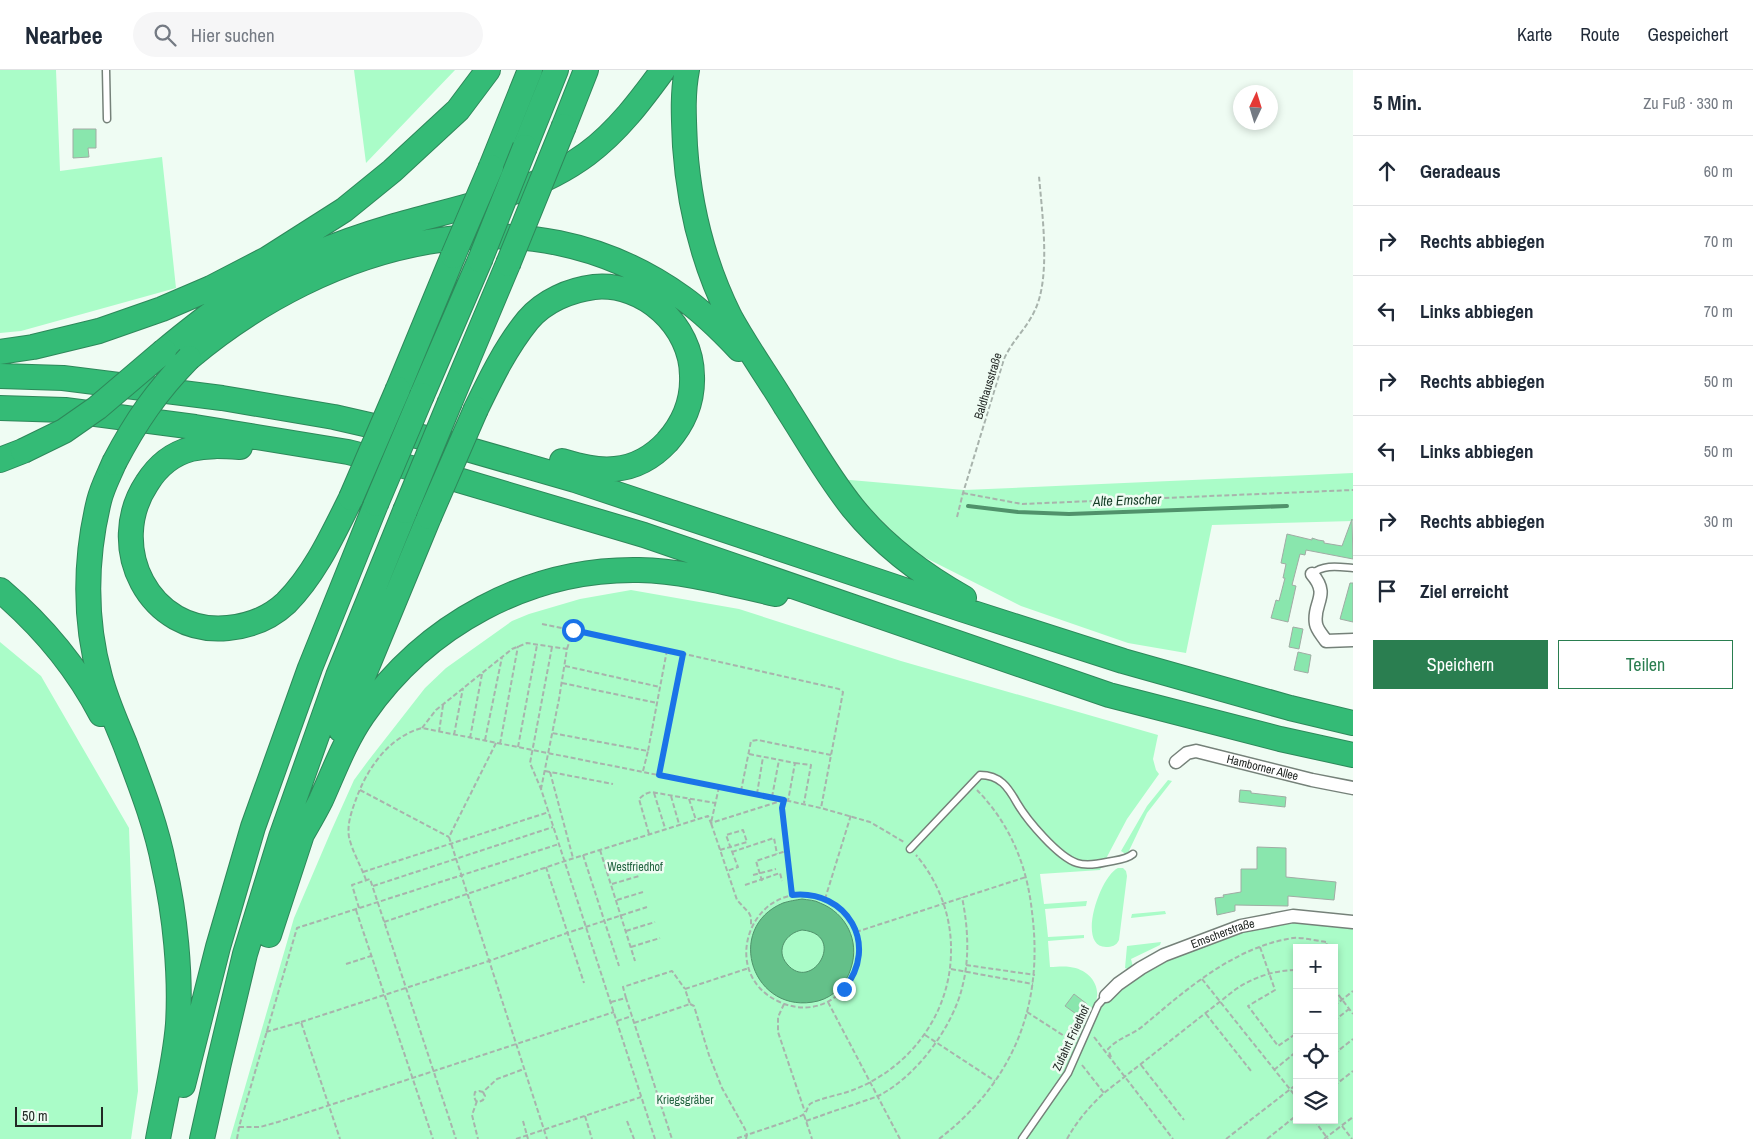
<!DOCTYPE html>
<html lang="de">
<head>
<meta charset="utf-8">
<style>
  :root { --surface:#fff; --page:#f6f6f7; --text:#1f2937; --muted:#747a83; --line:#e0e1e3; --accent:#2a7e50 }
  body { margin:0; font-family:"Archivo Narrow",sans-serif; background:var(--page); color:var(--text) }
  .controls { position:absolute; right:15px; bottom:15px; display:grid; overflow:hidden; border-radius:0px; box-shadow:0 2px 8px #0003 }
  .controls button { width:45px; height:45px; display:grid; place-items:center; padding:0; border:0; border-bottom:1px solid var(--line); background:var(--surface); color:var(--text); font:25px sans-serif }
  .compass { position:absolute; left:1233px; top:15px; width:45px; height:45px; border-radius:50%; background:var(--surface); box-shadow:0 2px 8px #0003; rotate:4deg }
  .scale { position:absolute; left:15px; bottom:12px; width:88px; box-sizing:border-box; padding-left:5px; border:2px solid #232825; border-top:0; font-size:14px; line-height:18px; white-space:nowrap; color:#232825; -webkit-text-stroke:4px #effcf3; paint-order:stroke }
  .stop { position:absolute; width:15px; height:15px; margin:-11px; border:4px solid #1a73e8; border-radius:50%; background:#fff }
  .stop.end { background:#1a73e8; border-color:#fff; box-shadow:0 1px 5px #0008 }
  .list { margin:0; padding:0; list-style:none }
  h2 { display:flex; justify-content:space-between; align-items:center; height:65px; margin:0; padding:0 20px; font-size:21px }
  h2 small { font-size:16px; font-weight:400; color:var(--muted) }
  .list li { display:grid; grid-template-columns:32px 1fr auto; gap:15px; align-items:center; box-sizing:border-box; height:70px; padding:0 20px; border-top:1px solid var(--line) }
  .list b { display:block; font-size:19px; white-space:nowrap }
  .list em { font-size:16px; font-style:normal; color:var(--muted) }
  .actions { display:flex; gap:10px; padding:15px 20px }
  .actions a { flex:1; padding:11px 0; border:1px solid var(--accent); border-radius:0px; text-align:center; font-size:18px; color:var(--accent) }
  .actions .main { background:var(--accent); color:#fff }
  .icon { flex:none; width:28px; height:28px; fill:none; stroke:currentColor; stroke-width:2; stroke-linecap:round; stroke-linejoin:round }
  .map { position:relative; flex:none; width:1353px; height:1069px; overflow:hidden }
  header { display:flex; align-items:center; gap:30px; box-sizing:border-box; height:70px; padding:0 25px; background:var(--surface); border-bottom:1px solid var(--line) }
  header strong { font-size:24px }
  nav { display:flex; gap:28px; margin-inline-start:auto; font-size:18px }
  .search { width:350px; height:45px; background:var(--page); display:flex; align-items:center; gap:12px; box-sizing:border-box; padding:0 18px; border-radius:28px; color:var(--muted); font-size:19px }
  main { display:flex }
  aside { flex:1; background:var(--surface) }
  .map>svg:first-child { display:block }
  .green { fill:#aafcc8; fill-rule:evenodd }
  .water { fill:#64c089; stroke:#50926b; fill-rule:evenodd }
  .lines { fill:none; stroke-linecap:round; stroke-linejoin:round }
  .stream { stroke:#50926b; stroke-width:4 }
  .building { fill:#89e6ad; stroke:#a0aca4 }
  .lane-casing { stroke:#758179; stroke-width:9 }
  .street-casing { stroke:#758179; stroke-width:15 }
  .highway-casing { stroke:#2e885a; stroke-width:26 }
  .path { stroke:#a8b3ac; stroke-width:2; stroke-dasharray:5 2.5; stroke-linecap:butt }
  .lane { stroke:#fff; stroke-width:6 }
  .street { stroke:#fff; stroke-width:12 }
  .highway { stroke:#34bb76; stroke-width:24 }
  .highway-bridge-casing { stroke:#2e885a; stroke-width:26; stroke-linecap:butt }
  .highway-bridge { stroke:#34bb76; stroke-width:24 }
  .route { stroke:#1a73e8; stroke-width:6 }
  .labels { text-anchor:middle; stroke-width:5; stroke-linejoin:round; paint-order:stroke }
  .street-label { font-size:12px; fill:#232825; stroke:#effcf3 }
  .park-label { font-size:12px; fill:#246642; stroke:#effcf3 }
  .water-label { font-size:14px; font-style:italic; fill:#153c26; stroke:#effcf3 }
</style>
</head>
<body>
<header>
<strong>Nearbee</strong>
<div class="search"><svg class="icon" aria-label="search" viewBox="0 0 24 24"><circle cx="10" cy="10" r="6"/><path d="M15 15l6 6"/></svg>Hier suchen</div>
<nav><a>Karte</a><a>Route</a><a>Gespeichert</a></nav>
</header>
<main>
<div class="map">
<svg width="1353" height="1069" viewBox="0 0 1353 1069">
  <rect width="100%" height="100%" fill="#effcf3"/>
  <path class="green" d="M0,0H56L60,101L162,87L176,218L21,261L0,263Z
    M354,0H455L366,93Z
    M1353,403V451L1212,455L1186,583L1128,573L1021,536L914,482L839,409L964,420Z
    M631,520L739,539L901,591L1158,665L1153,689L1156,700L1159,704L1127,749L1100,800L1040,804L1044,834L1087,831L1086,836L1045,839L1048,867L1084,865V868L1048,871L1050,897C1056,897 1063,896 1070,897C1089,899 1104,917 1094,936C1092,941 1088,945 1085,950L1092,957L1100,939L1114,922L1154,894L1242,859L1294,849L1353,855V1069H230L294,848L332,759L354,710L368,691L425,618L446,598L512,551L529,544L580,529ZM1297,878H1334V1050H1297Z
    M0,572L41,606L129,758L138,1021L131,1069H0Z
    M1168,710L1172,711L1147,743L1127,785L1121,781L1147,736Z
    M1118,798H1123L1126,801L1127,806L1119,870C1116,876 1112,877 1106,877C1076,877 1100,806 1118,798Z
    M1165,841L1166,844L1131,848L1132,844Z
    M1161,872L1160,875L1131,889L1133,897L1130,900L1125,898L1127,876Z"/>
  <path class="water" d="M802,829C808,830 815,830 820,833C846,843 860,871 851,898C847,913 834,927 818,931C753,947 723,858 783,833C789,831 796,830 802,829ZM802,860C848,864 812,924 787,894C775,880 786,863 802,860Z"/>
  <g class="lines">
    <path class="stream" d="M968,436L1018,442L1069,444L1287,436"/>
  </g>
  <path class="building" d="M73,59H96V78H88L89,87L73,88Z
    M1352,449L1353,489L1306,480L1305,485L1300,484L1292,515L1296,516L1288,552L1271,548L1276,530L1279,531L1285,508H1283L1286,494L1281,493L1287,464L1312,470V468L1318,470L1324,471V473L1342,476Z
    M1350,513H1353V552L1340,549Z
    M1293,557L1303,559L1299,579L1289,577Z
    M1298,582L1311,585L1308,603L1294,600Z
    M1240,720L1251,721V723L1286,727L1285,737L1239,732Z
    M1257,777L1286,778V807L1336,812L1334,830L1288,826V836L1235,835V841L1217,845L1215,828L1224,827L1223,825L1241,822V799H1257Z
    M1074,924L1087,934L1079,946L1065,936Z"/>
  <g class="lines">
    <defs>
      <path id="lane" d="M106,0L107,49
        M1312,504C1324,494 1339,497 1353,498
        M910,779L980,705C1000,705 1008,717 1017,733C1027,750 1058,787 1077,793C1086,796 1098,794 1107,792C1116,790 1126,790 1133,784
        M1022,1069L1068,1003L1098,935L1106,926"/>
      <g id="street">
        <path d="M1312,504C1331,526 1312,533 1316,554C1317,560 1323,566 1326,571L1353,570"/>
        <path id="s1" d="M1176,692L1187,683L1196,681L1312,710L1353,718"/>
        <path id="s2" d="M1106,926L1118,914L1141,898L1164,885L1241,856L1293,846L1353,852"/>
      </g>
      <path id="highway" d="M687,0C682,25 684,51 685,76C689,135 703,193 730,247C747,278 768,307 786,337C808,371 828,407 853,438C883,475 923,505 964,528
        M564,56L586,0
        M525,77L556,0
        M491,97L530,0
        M164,281C210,243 256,208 312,185C338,174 364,165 391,157C458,137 529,127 587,84C618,61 641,30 663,0
        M0,282L33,277L99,261L162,239L211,218L267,189L344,140L392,101L458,40L488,0
        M189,288C327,172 525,114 683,228C704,243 722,261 739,279
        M0,306L63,308L222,328L334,347L439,371L575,410L961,539L1123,591L1290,638L1353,653
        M398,319L453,186
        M422,325L480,190
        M450,332L508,194
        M0,338L65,340L195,357L348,382L455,409L644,465L1109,625L1280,669L1353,685
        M476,339C491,308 506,277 528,250C544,231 570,220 594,217C644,212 692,256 692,306C693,331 683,354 667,372C653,387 636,397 615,399C597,401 579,396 562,391
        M240,377C223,376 207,375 191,379C172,384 157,397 147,413C105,476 149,566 228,558C249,556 270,548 286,533C315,504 333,464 351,428
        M0,390L23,381
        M114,393C109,405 102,418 99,431C85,488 84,550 100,607C106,630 116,652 125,674C140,714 156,754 164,796C175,844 181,904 178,954C175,992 165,1031 158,1069
        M0,520C41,555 76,596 101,644
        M341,660L429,447
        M301,766C308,754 315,742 321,730C334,701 345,671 363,645C425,555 529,498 639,500C685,501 731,514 776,524
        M269,865L306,752
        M183,1015L218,877L253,757L310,598L376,434
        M202,1069L219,993L245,884L281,767L338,606L405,441"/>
    </defs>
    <use href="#lane" class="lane-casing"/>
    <use href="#street" class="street-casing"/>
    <use href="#highway" class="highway-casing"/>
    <path class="path" d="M963,423L1022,434L1353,420
      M957,447L963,423L1004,289C1012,271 1027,258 1035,240C1051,207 1042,143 1039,106
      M542,554L667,580L648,681L552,663
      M552,577L530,693L541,719L655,1069
      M567,579L573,560
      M667,580L839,619L843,622L821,738
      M565,596L660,617
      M562,613L657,633
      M422,658L436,640L512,579L527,573L567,579L559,629L541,719
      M439,662L443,635
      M454,665L463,618
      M470,668L482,604
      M485,670L502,587
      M496,673L449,767L547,1069
      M500,674L518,576
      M518,677L537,575
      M749,684L795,693L788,731
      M795,693L811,695L804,733
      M545,701L613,714
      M643,701L648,681
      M550,702L573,788
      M659,705L683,584
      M719,717L711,753L737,830L749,843L751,847V856
      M360,720L449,767
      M741,721L751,671L758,670L831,685
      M654,723L665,758
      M757,724L763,687
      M671,726L679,754
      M772,727L779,690
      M689,729L696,750
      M649,764L639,729L645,724L651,722L715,733
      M600,780L635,891
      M720,780L747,772L743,760L726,765C730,776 734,787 738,797L727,801
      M732,782L774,768L777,784
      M583,785L619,896
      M546,797L584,913
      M607,799L632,792
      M363,802L549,742
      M753,805L776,799
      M366,810C361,796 352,781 349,767C347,755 351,743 355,732C366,700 388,667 422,658L784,730L782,738L792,825
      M762,811L756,791L786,781
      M612,814L639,806
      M745,815L780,803L782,811
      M373,816L553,757
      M825,829C753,802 713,905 782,933C846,959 893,866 825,829L851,745
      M617,830L643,822
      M359,838L352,815L370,809L456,1069
      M356,840L433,1069
      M384,852L565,791L708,746L711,753L784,730L821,738L870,752L904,772
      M626,861L655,852
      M856,862L1026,807
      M631,877L660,868
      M1260,877L1275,920L1248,936L1278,976L1297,963
      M346,894L371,886
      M966,895L1035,905
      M951,899L1033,914
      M1202,909L1297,1028
      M1334,919L1353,944
      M626,928L623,917L672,901L685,919
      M611,932L626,928L672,1069
      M828,932L900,1069
      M690,934L694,936L709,985L722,1018L745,1059L747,1065L735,1069
      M784,934L778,947V962L805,1042
      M1334,936L1353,921
      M1027,942L1072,971
      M1206,944L1251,1001
      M617,951L632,946
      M1334,951L1349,939
      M301,952L489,891L567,863L647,837
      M634,953L690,934L685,919L749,898
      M266,962L301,952L340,1069
      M925,965L995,1011
      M1094,967L1173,1069
      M1334,984L1353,969
      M1111,987L1108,979C1118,968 1132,965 1143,956C1187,919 1234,877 1293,868C1303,867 1316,871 1327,872L1326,878
      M1082,995L1104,1023
      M1141,995L1184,1050
      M1274,1000L1297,981
      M1334,1016L1353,1001
      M483,1022L485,1026L483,1030L479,1032L476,1031L474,1027L475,1022L479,1021L483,1022L497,1009L524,999
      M477,1031L472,1045L478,1069
      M804,1045L812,1069
      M585,1046L592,1069
      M1314,1050L1328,1069
      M523,1051L528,1069
      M627,1051L634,1069
      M806,1051C823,1045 839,1039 856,1034C863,1031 871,1029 878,1026C916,1007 952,958 962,918C970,888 968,857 962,827
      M1342,1056L1352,1069
      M239,1057H260L278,1052L614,942
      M237,1069L239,1057L297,858L559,774
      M516,1069L641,1027
      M746,1069L747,1065C757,1061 798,1049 804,1044C807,1042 807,1037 810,1034C816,1029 844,1024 853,1020C910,998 950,944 951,883C952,847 939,812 916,785
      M939,1069C1014,1011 1044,935 1032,842C1027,795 1010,754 977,720
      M1067,1069C1077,1051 1089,1037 1104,1023L1236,919C1254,907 1275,900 1297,900
      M1226,1069L1297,1014
      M1267,1069L1297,1045
      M1324,1069L1353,1047"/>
    <use href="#lane" class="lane"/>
    <use href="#street" class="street"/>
    <use href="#highway" class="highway"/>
    <defs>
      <path id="highway-bridge" d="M453,186L491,97
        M480,190L525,77
        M508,194L564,56
        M23,381L64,361L97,338L164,281
        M114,393C136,351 156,322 189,288
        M351,428L398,319
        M376,434L422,325
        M405,441L450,332
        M429,447L476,339"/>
    </defs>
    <use href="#highway-bridge" class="highway-bridge-casing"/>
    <use href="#highway-bridge" class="highway-bridge"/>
  </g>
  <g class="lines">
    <path class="route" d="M573,560L683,584L659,705L784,730L782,738L792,825C847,819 880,875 844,919"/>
  </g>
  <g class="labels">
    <g class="street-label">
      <text transform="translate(988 316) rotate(-73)" y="4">Baldhausstraße</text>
      <text dy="4" stroke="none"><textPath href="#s1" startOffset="92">Hamborner Allee</textPath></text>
      <text dy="4" stroke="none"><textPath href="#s2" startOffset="134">Emscherstraße</textPath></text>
      <text transform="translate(1071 968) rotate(-65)" y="4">Zufahrt Friedhof</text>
    </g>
    <g class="park-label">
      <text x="635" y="801">Westfriedhof</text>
      <text x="685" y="1034">Kriegsgräber</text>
    </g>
    <g class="water-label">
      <text transform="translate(1127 430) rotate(-2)" y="5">Alte Emscher</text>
    </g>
  </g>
</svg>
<div class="controls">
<button>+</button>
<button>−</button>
<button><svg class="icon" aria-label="locate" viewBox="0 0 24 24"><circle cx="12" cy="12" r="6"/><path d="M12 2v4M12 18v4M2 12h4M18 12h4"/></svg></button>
<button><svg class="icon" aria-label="layers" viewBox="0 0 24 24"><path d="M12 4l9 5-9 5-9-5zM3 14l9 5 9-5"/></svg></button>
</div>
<svg class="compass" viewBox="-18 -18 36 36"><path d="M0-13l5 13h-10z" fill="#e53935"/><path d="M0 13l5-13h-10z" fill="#747a83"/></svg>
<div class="scale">50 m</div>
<div class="stop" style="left:573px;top:560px"></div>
<div class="stop end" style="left:844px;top:919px"></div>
</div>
<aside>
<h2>5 Min.<small>Zu Fuß · 330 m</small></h2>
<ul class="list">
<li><svg class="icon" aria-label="ahead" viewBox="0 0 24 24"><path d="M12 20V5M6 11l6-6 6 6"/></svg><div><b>Geradeaus</b></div><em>60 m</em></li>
<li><svg class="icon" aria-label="right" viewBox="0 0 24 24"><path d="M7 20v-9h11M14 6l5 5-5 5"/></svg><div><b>Rechts abbiegen</b></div><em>70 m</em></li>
<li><svg class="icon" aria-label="left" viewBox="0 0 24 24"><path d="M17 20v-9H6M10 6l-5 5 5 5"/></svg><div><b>Links abbiegen</b></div><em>70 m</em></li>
<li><svg class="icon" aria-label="right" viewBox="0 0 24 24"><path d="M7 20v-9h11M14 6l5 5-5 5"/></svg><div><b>Rechts abbiegen</b></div><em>50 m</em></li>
<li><svg class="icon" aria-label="left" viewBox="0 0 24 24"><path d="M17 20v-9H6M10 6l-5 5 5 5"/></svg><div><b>Links abbiegen</b></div><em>50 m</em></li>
<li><svg class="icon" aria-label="right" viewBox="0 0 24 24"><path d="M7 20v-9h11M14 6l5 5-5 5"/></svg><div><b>Rechts abbiegen</b></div><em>30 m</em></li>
<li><svg class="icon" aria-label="arrive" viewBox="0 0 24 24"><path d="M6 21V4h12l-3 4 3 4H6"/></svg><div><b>Ziel erreicht</b></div></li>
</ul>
<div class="actions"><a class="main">Speichern</a><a>Teilen</a></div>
</aside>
</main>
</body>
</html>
